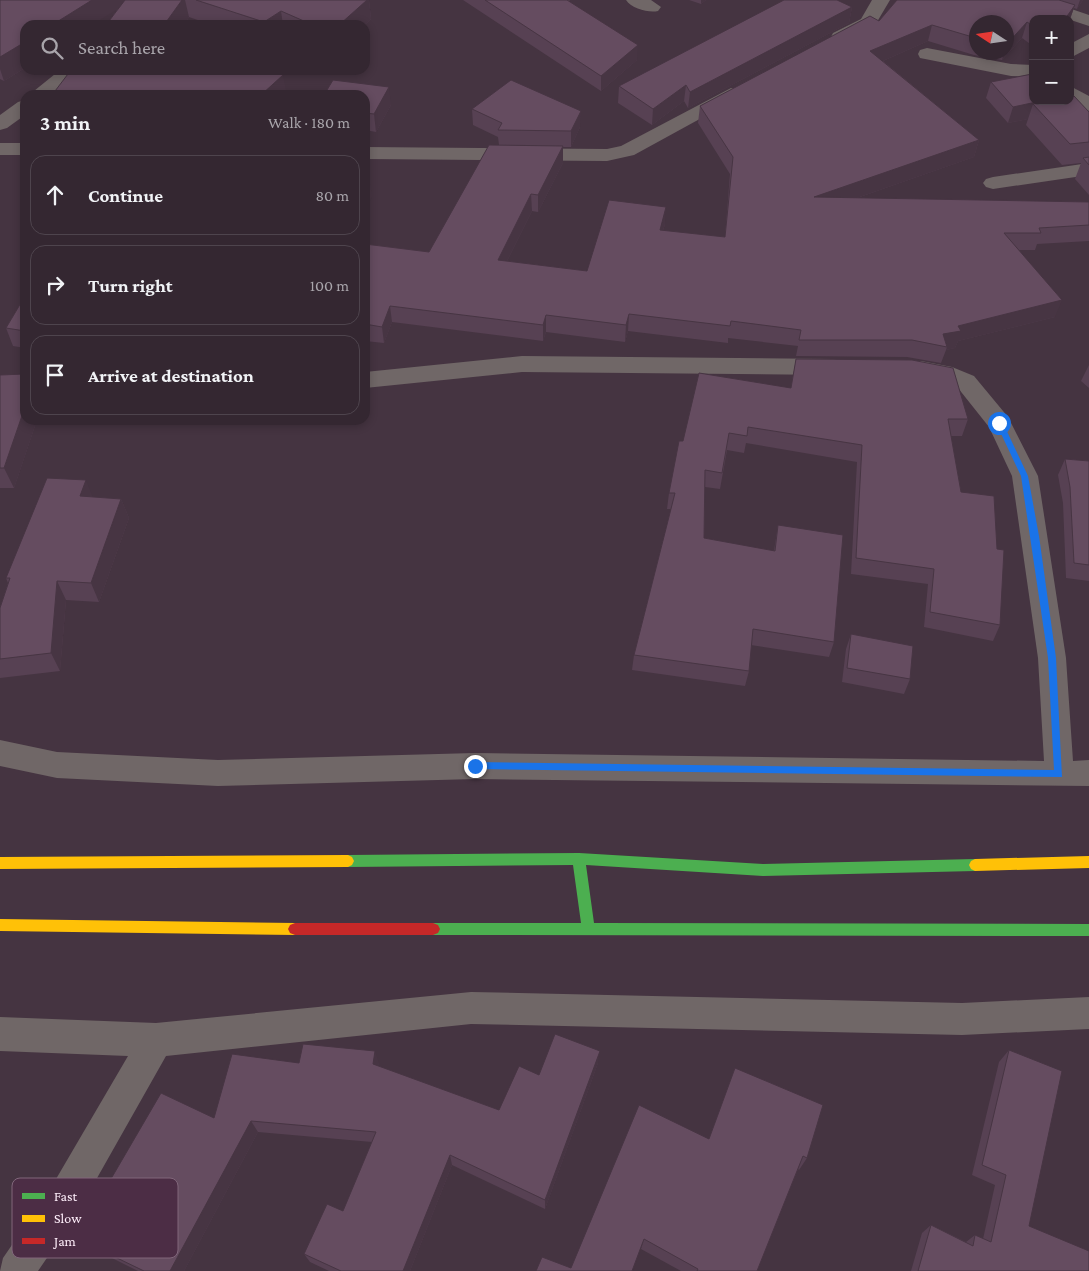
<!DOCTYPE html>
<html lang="en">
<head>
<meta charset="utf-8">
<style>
  :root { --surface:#342731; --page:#3f333d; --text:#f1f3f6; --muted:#a9a5ab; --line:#4e444d }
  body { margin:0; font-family:"Crimson Pro",serif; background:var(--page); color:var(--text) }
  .controls { position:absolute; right:15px; top:15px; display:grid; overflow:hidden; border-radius:10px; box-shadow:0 2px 8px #0003 }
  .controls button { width:45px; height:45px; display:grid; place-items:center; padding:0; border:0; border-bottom:1px solid var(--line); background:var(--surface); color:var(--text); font:25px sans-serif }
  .compass { position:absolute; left:969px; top:15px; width:45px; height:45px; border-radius:50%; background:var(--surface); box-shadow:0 2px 8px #0003; rotate:282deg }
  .stop { position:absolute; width:15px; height:15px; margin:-11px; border:4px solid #1a73e8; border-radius:50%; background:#fff }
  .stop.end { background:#1a73e8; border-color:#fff; box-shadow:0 1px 5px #0008 }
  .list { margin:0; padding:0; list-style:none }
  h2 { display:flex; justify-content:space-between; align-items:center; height:65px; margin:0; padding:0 20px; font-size:21px }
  h2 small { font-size:16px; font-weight:400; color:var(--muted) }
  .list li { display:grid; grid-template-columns:32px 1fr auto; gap:15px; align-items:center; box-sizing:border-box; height:80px; margin:0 10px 10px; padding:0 10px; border:1px solid var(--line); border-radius:15px }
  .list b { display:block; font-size:19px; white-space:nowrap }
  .list em { font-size:16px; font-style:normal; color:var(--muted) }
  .icon { flex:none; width:28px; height:28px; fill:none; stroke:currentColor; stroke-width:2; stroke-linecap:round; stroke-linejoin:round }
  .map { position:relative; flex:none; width:1089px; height:1271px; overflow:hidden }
  .search { position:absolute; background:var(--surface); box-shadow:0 2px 8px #0003; left:20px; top:20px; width:350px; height:55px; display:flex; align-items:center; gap:12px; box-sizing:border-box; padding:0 18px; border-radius:15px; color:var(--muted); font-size:19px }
  .panel { position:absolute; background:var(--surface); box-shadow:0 2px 8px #0003; left:20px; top:90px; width:350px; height:335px; border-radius:15px }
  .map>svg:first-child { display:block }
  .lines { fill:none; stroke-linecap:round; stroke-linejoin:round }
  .street { fill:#706767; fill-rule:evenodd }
  .fast { fill:#4caf50; fill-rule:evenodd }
  .slow { fill:#ffc107; fill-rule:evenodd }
  .jam { fill:#c62828; fill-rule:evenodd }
  .wall { fill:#574153; fill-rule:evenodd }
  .shaded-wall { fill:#473543 }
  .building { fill:#654c60; stroke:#473543 }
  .route { fill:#1a73e8 }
  .key { fill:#4c2d45; stroke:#81677b; stroke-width:1 }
  .key-label { font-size:14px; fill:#feeefa }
</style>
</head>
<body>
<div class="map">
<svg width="1089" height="1271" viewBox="0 0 1089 1271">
  <rect width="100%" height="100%" fill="#453441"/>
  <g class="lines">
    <path class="street" d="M626,0H651L661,7L658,11C649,13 632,9 626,0Z
      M872,0H890L874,27L847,41H833L831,37L833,33L861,19Z
      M1019,0H1045L1089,15V26L1022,4Z
      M1089,34V48L1070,58V44Z
      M927,48L1011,64L1033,65V77L1011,76L920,58L918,54L920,50Z
      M60,70H81L51,95H29Z
      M1070,86L1089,96V111L1070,101Z
      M731,88L738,90L741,94L738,98L634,155L607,161L365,159V147L607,149L621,146Z
      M25,100V115L7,128L0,130V115L18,102Z
      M0,143H25V155H0Z
      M1089,163V175L993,189L986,187L983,183L986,179L993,177Z
      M522,356L833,359L841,361L845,367L841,373L833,375L522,372L365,388V372Z
      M921,361L952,367L974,376L1008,417L1038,476L1066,658L1073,761L1089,760V786L475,779L218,786L57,778L0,766V740L57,752L218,760L475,753L1044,761L1038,658L1012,476L989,427L958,388L946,382L913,375L909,369L913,363Z
      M471,992L962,1003L1089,997V1029L962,1035L471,1024L166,1056L75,1217L38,1271H0L3,1258L49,1191L128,1056L0,1051V1017L156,1023Z"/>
    <path class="fast" d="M579,853L763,864L975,859L979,861L981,865L979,869L975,871L763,876L586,865L594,923L1089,924V936L433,935L428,933L426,929L428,925L433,923H581L573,865L348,867L344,865L342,861L344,857L348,855Z"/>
    <path class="slow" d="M348,855L352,857L354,861L352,865L348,867L0,869V857Z
      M1089,856V868L975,871L971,869L969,865L971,861L975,859Z
      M0,919L295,923L300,925L302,929L300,933L295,935L0,931Z"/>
    <path class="jam" d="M295,923H433L438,925L440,929L438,933L433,935H295L290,933L288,929L290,925Z"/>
  </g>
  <path class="wall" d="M0,0H369L371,19L365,25H212L189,17L184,25H106L118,9L25,25V68L4,81L0,79Z
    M463,0H570L569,1L637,60L601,91Z
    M689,0H706L701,4Z
    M897,0H1083L1077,9L1074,8L1070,19H1033V46L1022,38L1002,60L974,55L928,41L883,61L979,140L974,157L857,198L1089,202V241L1037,244L1035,250H1019L1055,317L958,341L955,348L946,350L941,363L907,357L796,356L798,346L728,338V343L628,331L625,342L546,332L543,341L392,322L384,343L365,341V244L429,252L499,145L498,137L473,125L472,109L580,127L571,147H563V163L538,212L532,211L507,261L587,271L665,224L663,231L725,237L730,174L698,123L700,106L879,21ZM976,22H1006V52H976Z
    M852,7L849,23L688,108L684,101L652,125L618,103L619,86Z
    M991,82L1033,101L1089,112V195L1075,179L1081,163L1062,165L1026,125L1028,119L1008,123L986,98Z
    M365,95L391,105L376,132L365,130Z
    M25,296V348L13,346L6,328Z
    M796,359L968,419L962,436H951L961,492L1000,625L993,641L924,627L928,584L851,574L857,462L746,443L744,453L727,450L720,489L705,487L704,538L774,551L778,525L834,642L829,657L751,645L749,671L745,686L632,670L634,655L671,509H667L669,493L683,441L791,388Z
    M1089,365V388L1081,381Z
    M0,375L25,420H37L14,488H0Z
    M1065,459L1089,461V581L1066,578L1063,503L1058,475Z
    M93,497L121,499L129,518L99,602L66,600L60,671L0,678V608L8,583L6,578Z
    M851,634L910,679L904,694L842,682L846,649Z
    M1009,1050L1029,1226L1089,1271H911L922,1233L931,1225L966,1242L975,1235L983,1239L995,1185L972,1175L999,1062Z
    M299,1063H379L378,1066L499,1110L539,1075L598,1063L545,1209L452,1165L410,1271H329L310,1262L304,1254L343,1211L372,1142L258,1132L184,1271H138L98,1251L86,1243L116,1191L108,1184L214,1118Z
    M735,1068L807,1158L799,1170L798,1169L757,1271H681L641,1249L571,1268L709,1139Z"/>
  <path class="shaded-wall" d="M92,0H132L92,25H52Z
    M182,0H185L189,17L184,25H164Z
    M367,0H369L371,19L365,25H339Z
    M701,0H706L701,4Z
    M1080,0H1083L1077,9Z
    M1075,5L1070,19H1065Z
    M852,7L849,23L688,108L690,92Z
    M281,11L283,25H264V22Z
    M1027,22L1022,38L1002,60L1004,52H1006L1007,44Z
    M932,25L928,41L867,68L870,51Z
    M25,42V68L4,81L0,69V57Z
    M638,45L637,60L601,91V76Z
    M283,75L287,95H261Z
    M686,85L684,101L652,125L653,109Z
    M389,87L391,105L376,132L374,114Z
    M1041,101H1054L1033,104L1028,119L1008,123L1013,107Z
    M581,111L580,127L571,147V131Z
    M979,140L974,157L811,214L814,197Z
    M563,146V163L538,212V195Z
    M369,178L372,196L365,211V188Z
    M531,194L532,211L499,277L498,260Z
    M666,207L665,224L658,247L660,230Z
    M1062,300L1055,317L958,341L955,348L946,350L947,347L943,334L958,326Z
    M390,306L392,322L384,343L382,327Z
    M629,314L628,331L625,342L626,325Z
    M546,315V332L543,341V325Z
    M25,407V420H37L14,488L4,468Z
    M86,480L94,500L80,496Z
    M121,499L129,518L99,602L91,583Z
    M57,581L66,600L60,671L51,653Z
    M375,1051L379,1063L377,1076L373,1064Z
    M600,1051L598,1063L545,1209V1200Z
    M251,1121L258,1132L184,1271H170Z
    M450,1155L452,1165L410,1271H403Z
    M644,1239L641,1249L633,1271H632Z"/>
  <path class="building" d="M0,0H92L52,25H25V42L0,57Z
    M125,0H182L164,25H106Z
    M196,0H367L339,25H313L281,11L264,22Z
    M485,0H567L638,45L601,76Z
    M784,0H837L852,7L690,92L686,85L653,109L619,86Z
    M897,0H1059L1075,5L1065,19H1033V26L1027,22L1007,44L1006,22H976V38L932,25L870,51L979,140L814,197L1089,202V225L1039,228L1041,233H1004L1062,300L958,326L961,331L943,334L947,347L912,340H799L801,330L731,321L730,326L629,314L626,325L546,315L543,325L390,306L382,327L365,324V244L429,252L489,145L563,146L538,195L531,194L498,260L587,271L609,200L666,207L660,230L725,237L733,157L700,106L870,16L879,21Z
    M71,70H224L236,74L240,70H267L283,75L261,95H52Z
    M1032,74L1033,101H1041L1013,107L991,82Z
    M333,80L389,87L374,114L365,113V95H324Z
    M511,80L581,111L571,131L498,130L502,123L472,109Z
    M1074,96L1089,112V142L1070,144L1033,104L1049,101H1070V97Z
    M1089,157V165L1083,158Z
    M365,178H369L365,188Z
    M25,296V331L6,328Z
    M796,359L912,360L953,368L968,419H948L961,492L994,496L997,549L1004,550L1000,625L930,612L934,569L856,558L862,445L748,427L747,436L729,433L722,473L705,470L704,538L775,551L778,525L843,535L834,642L753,629L749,671L634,655L675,493H669L679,441H683L699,373L791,388Z
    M25,374V407L4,468H0V375Z
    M1065,459L1089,461V565L1074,563L1070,487Z
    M47,478L86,480L80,496L121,499L91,583L57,581L51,653L0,659V608L10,578H6Z
    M851,634L913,646L910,679L847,668Z
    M555,1034L600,1051L545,1200L450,1155L403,1271H341L304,1254L327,1204L343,1211L376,1132L251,1121L170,1271H144L86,1243L118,1189L108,1184L161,1093L214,1118L232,1054L299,1063L303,1044L375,1051L373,1064L499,1110L519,1066L539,1075Z
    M1009,1050L1062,1071L1029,1226L1089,1251V1271H918L931,1225L973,1246L975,1235L991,1242L1006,1175L982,1165Z
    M735,1068L823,1105L807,1158L803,1156L757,1271H697L698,1269L644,1239L632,1271H536L542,1257L571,1268L639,1105L709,1139Z"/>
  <path class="route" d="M999,420L1003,423L1028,476L1039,536L1056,658L1062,777L472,769V763L475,762L1054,770L1048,658L1021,476L996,423Z"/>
  <rect x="12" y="1178" width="166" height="80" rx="8" class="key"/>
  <rect x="22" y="1193" width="23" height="6" fill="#4caf50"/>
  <rect x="22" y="1215" width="23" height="7" fill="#ffc107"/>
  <rect x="22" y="1238" width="23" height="6" fill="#c62828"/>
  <g class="key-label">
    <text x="54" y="1201">Fast</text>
    <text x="54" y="1223">Slow</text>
    <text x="54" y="1246">Jam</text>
  </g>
</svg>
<div class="controls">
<button>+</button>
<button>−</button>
</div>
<svg class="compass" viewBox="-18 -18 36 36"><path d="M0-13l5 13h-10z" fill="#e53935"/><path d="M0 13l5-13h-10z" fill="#a9a5ab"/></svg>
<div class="stop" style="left:999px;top:423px"></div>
<div class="stop end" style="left:475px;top:766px"></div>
<div class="search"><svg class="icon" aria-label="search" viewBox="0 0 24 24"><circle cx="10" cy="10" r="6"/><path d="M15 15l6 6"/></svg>Search here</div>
<section class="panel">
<h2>3 min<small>Walk · 180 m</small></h2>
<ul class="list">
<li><svg class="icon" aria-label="ahead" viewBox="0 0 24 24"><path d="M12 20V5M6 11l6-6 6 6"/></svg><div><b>Continue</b></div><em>80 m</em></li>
<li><svg class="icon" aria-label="right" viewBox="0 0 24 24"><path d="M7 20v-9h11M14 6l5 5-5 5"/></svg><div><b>Turn right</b></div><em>100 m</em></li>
<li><svg class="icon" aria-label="arrive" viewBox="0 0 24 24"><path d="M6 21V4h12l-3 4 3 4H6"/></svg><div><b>Arrive at destination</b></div></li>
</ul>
</section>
</div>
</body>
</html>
